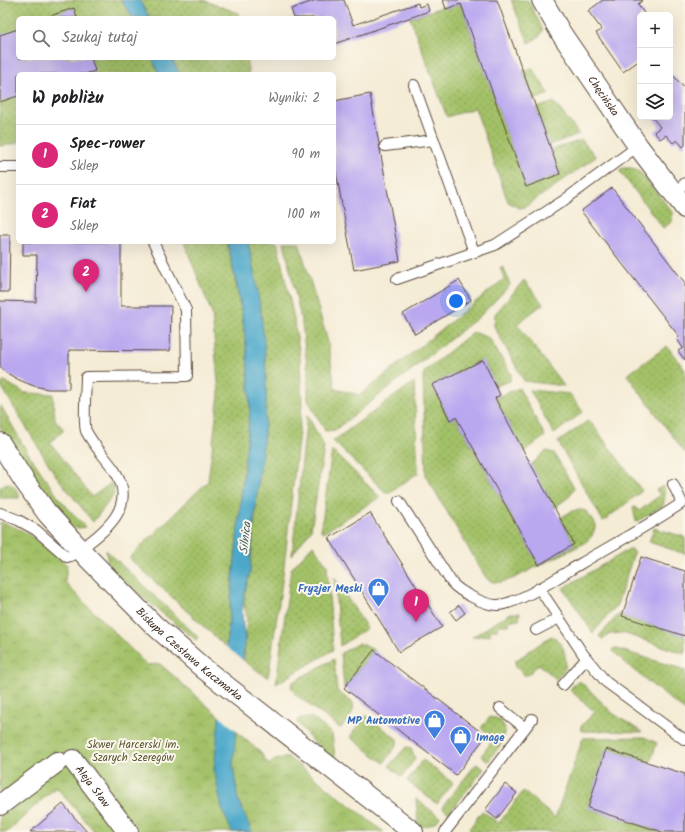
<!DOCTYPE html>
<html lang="pl">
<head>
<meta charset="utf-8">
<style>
  :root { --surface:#fff; --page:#f6f6f6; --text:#202124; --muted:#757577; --line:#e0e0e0; --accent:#db2777 }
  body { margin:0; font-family:Kalam,sans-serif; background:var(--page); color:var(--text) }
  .controls { position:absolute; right:12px; top:12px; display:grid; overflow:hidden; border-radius:6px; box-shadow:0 4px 16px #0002 }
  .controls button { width:36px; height:36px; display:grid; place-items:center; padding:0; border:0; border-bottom:1px solid var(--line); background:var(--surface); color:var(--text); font:20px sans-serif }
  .you { position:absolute; left:456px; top:301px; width:14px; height:14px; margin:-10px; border:3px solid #fff; border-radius:50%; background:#1a73e8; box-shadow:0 0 0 6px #1a73e833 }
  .badge { display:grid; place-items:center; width:26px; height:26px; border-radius:50%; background:var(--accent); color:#fff; font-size:13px; font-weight:700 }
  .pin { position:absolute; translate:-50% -33px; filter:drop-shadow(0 1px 2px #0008) }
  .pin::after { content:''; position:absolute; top:21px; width:14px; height:12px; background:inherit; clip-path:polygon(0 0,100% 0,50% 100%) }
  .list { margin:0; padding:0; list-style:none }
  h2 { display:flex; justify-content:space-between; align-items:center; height:52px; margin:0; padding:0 16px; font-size:17px }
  h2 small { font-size:13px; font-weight:400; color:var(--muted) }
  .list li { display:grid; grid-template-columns:26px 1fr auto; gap:12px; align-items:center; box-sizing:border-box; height:60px; padding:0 16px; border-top:1px solid var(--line) }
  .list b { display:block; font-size:15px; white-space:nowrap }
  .list p { margin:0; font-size:13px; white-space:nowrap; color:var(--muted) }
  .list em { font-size:13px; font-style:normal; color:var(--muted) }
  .icon { flex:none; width:22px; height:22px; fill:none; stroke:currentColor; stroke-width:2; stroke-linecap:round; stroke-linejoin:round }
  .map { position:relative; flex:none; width:685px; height:832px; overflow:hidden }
  .search { position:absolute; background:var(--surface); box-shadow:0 4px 16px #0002; left:16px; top:16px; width:320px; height:44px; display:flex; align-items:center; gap:10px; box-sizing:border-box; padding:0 14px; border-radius:6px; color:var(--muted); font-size:15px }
  .panel { position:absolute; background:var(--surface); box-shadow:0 4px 16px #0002; left:16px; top:72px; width:320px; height:172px; border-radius:6px }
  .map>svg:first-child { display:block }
  .grass { fill:url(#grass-dots); stroke:#6f7643 }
  .park { fill:url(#park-crowns); stroke:#6f7643 }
  .water { fill:#4ca8ca; stroke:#446974 }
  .pier { fill:#f5ecd6 }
  .building { fill:#b9a8f0 }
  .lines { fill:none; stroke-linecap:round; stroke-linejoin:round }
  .lane-casing { stroke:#57473a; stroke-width:12 }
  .street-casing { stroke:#57473a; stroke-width:22 }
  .lane { stroke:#fff; stroke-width:10 }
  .street { stroke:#fff; stroke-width:20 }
  .labels { text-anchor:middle; stroke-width:4; stroke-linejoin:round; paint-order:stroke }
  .street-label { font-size:11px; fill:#3b2a1e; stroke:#fbf7ec }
  .shop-label { font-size:11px; font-weight:bold; fill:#366cbe; stroke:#fbf7ec; text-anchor:end }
  .park-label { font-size:11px; fill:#5a5734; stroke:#fbf7ec }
  .water-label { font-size:12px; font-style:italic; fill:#425c63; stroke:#fbf7ec }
</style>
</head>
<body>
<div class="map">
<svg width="685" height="832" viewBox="0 0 685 832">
  <defs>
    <pattern id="grass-dots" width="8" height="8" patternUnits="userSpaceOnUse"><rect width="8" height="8" fill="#a3c168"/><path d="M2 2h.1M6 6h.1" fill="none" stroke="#869d55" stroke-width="1.8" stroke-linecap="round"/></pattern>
    <pattern id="park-crowns" width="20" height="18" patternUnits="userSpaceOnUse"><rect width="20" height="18" fill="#a3c168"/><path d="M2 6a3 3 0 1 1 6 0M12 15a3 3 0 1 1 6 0" fill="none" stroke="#869d55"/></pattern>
  </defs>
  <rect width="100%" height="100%" fill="#fbf7ec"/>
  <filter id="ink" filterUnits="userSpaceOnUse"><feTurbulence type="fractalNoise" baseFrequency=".025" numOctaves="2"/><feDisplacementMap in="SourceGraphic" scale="8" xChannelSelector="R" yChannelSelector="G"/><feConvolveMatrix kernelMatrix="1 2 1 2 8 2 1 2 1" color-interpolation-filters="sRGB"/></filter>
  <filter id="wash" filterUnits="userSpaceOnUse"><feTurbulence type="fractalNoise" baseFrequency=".012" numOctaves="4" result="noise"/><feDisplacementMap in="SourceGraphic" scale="16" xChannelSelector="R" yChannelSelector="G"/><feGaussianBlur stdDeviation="0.9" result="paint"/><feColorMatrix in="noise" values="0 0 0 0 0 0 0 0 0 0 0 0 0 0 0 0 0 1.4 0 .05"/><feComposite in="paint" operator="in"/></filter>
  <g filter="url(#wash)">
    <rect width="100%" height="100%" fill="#f5ecd6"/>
    <path class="grass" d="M0,0H121L133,18H18V58H152L159,74H18V143L0,146Z
      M139,0H203L238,13L239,18H150Z
      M511,0H528L543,30L539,37L529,43Z
      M461,4L526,186L560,174L551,150L582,140L596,157L525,207L519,208L508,202L475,108L447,117L410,18L445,6L446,9Z
      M171,58H246L249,74H180Z
      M532,68L549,94L533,100L523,71Z
      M554,102L579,134L549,145L536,108Z
      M623,168H632L641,173L673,213L672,222L663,228L619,170Z
      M184,242H227L242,314L247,352L250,409L226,647L129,558L208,481L219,394L212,314Z
      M248,242H277L293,314L300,357L302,405L283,575L268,678L244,661L247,616L244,605V595L250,573L266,399L261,322Z
      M284,242H299L328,342L335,389L360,395L504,279L500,267L504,268L510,285L480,316L335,430L325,431L308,400V374L302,324Z
      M524,280L543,304L517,324L564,386L524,381L494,326L495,314Z
      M473,332L489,338L511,374L510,381L495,386L483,360L433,385L449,420L456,417L539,565L574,544L560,518C570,512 575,508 586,511L596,525L592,536L585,543L512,579C503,582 494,585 486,578L426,476L423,376L425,371Z
      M667,346L685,370V453L627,375Z
      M4,381L25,393L53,394L55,419L64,430L50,442L92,497L111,483L114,486L113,496L93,522L54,473L1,386Z
      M414,382L418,473L387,494L333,441Z
      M519,388L545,436L524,452L495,398Z
      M530,390L570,394L583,412L554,434Z
      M0,404L26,450L58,497L85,527C80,528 74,529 70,526C60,521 2,438 0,426C0,419 0,411 0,404Z
      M307,414L324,447L311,530L292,555Z
      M589,420L642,491L605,520L603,521L558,442Z
      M332,450L380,497L323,533L321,530Z
      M546,451L554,453L574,488L569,497L554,508L531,465Z
      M7,483C13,484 20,492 19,498H0V487Z
      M663,486L665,496L663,506L636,522L633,508L635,507L639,511L660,495L656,490Z
      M654,528L685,537V554L649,542Z
      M313,545L327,565L333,650L276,684L291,569Z
      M106,550L198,637L196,640L142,597L108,567Z
      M628,550H633L634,553L617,605L593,633L563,588Z
      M334,577L367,628L340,646Z
      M511,613H520L519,620H510L509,625H499L498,630H490V635L472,637Z
      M619,614L685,636V654L623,633L610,634L602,639L599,636Z
      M551,636C564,640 567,657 565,669L556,679L539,664L528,675H524L516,667L515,661Z
      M359,643L374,650L344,688L341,653Z
      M614,648L685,670V711L632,669L612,650Z
      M334,659L337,691L353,703C355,713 347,723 340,728L296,695L291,687L293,682Z
      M580,681L614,714L642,732L582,731L581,726L595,712L570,690L574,684Z
      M367,716L397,739V745L384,763L350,737L364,717Z
      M490,717L500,719L505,729L501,744L488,762L481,756L493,740V737L481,728Z
      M300,718H313L332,734L336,764L315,744L297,722Z
      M644,737L657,743L650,763L606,749L588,808L662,832H473L469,829L482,811L499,823L523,791L555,818L583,738Z
      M406,747L411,748L415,759L402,777L389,766Z
      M423,760L453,783L437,804L407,781Z
      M476,764L484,769L449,813L442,807Z
      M416,799L440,817C434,825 428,827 418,826Z"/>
    <path class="park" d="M0,522C30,530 44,547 67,565L65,582L71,589L147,665L160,664L261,753L269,765L275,760L288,757L384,832H95L56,787L7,832H0Z"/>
    <path class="water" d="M121,0H139L150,18H133Z
      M152,58H171L180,74H159Z
      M227,242H248C260,295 268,353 266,407C263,463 252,518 250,573C244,593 239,615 245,636L233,764L238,800L252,832H232L222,809L214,769L250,409C249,353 241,296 227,242Z"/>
    <path class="pier" d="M224,645L245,662L237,731L217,714Z"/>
    <g id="blocks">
      <path class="building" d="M316,0H344L353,25L418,3L419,7L427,4L429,11L334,44V18H294L291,9Z
        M443,0H497L560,174L526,187L461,4L446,9Z
        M603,0H643L638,4L645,15H640V60L623,72L596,33L602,30L588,11Z
        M74,8L77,18H44Z
        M18,29V58H91L95,71L85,74H18V96L0,102V35Z
        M673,75L685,89V145L683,147L677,140L673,143L666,135L660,139L654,132L660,127L652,117H670V77Z
        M370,94L400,261L354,270L334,161V101Z
        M612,188L685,283V360L678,351L683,348L677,339L679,337L678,335L581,211Z
        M0,235H10L9,292H0Z
        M23,242H121V306H171L170,351L69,350V389H48L34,386L19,380L5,372L0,366V301L36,302L37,255H23Z
        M459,280L471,300L415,334L403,314Z
        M483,360L500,395L495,398L574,544L539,565L456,417L450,420L432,385Z
        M370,513L442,627L399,652L329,538Z
        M641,557L685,571V636L622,616Z
        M459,605L465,613L456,620L450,612Z
        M374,650L486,736L456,775L344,688Z
        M606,749L685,774V832H662L588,808Z
        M505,784L517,793L497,819L485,810Z
        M63,804L87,832H30Z"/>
    </g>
  </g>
  <g filter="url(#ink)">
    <use href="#blocks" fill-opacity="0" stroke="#57473a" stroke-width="1"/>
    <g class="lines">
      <defs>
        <path id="lane" d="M414,85L474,252
          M385,146L434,140
          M0,167H18
          M674,194L685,183
          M397,279L495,245L563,201L638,146
          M399,501L452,583C460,592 486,606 498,605C521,603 560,576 580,564C614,544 649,525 682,503L673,484
          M0,513L18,520L36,530L67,557L71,556C99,535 140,510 115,471C106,458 93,445 86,431C83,424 86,387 86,377L187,376L186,310L153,242
          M539,588L583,654L606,682L685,740
          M536,630L559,618
          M563,685L586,659
          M500,708L525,728
          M445,832L532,719"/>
        <g id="street">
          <path id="s1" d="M542,0L561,33L638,146L685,208"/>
          <path id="s2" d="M0,443L25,482L47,513L88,558L154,625L203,668L413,832"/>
          <path id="s3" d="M73,760L128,832"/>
          <path d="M0,805L57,762"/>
        </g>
      </defs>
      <use href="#lane" class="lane-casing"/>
      <use href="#street" class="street-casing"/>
      <use href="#lane" class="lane"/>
      <use href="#street" class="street"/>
    </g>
  </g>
  <defs>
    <symbol id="shop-pin" viewBox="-11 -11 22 30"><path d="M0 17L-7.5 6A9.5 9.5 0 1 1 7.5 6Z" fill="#3f7fe0" stroke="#fbf7ec"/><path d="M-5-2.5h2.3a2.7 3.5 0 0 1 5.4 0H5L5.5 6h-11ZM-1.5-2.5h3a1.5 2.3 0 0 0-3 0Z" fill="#fff"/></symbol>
  </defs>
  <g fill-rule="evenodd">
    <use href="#shop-pin" x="366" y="576" width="25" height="34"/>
    <use href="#shop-pin" x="422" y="708" width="25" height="34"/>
    <use href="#shop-pin" x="448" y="724" width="25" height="34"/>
  </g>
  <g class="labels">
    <g class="street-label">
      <text dy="4" stroke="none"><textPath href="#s1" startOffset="114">Chęcińska</textPath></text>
      <text dy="4" stroke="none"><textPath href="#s2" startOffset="285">Biskupa Czesława Kaczmarka</textPath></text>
      <text dy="4" stroke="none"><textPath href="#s3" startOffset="33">Aleja Sław</textPath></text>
    </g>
    <g class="shop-label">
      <text x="362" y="592">Fryzjer Męski</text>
      <text x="420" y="724">MP Automotive</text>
      <text x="476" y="741" text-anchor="start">Image</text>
    </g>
    <g class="park-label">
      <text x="133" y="748">Skwer Harcerski im.<tspan x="133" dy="13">Szarych Szeregów</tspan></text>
    </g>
    <g class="water-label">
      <text transform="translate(245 538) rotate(-84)" y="4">Silnica</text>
    </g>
  </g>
</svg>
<div class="controls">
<button>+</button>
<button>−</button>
<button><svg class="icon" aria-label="layers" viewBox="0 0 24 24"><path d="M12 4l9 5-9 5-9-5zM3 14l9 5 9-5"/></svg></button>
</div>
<div class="you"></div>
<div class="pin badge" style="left:416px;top:622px">1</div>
<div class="pin badge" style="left:86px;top:292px">2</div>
<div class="search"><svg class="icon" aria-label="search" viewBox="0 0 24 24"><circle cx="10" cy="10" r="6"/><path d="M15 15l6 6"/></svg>Szukaj tutaj</div>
<section class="panel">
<h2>W pobliżu<small>Wyniki: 2</small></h2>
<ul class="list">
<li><span class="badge">1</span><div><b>Spec-rower</b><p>Sklep</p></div><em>90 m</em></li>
<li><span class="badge">2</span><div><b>Fiat</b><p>Sklep</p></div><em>100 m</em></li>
</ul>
</section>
</div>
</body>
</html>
